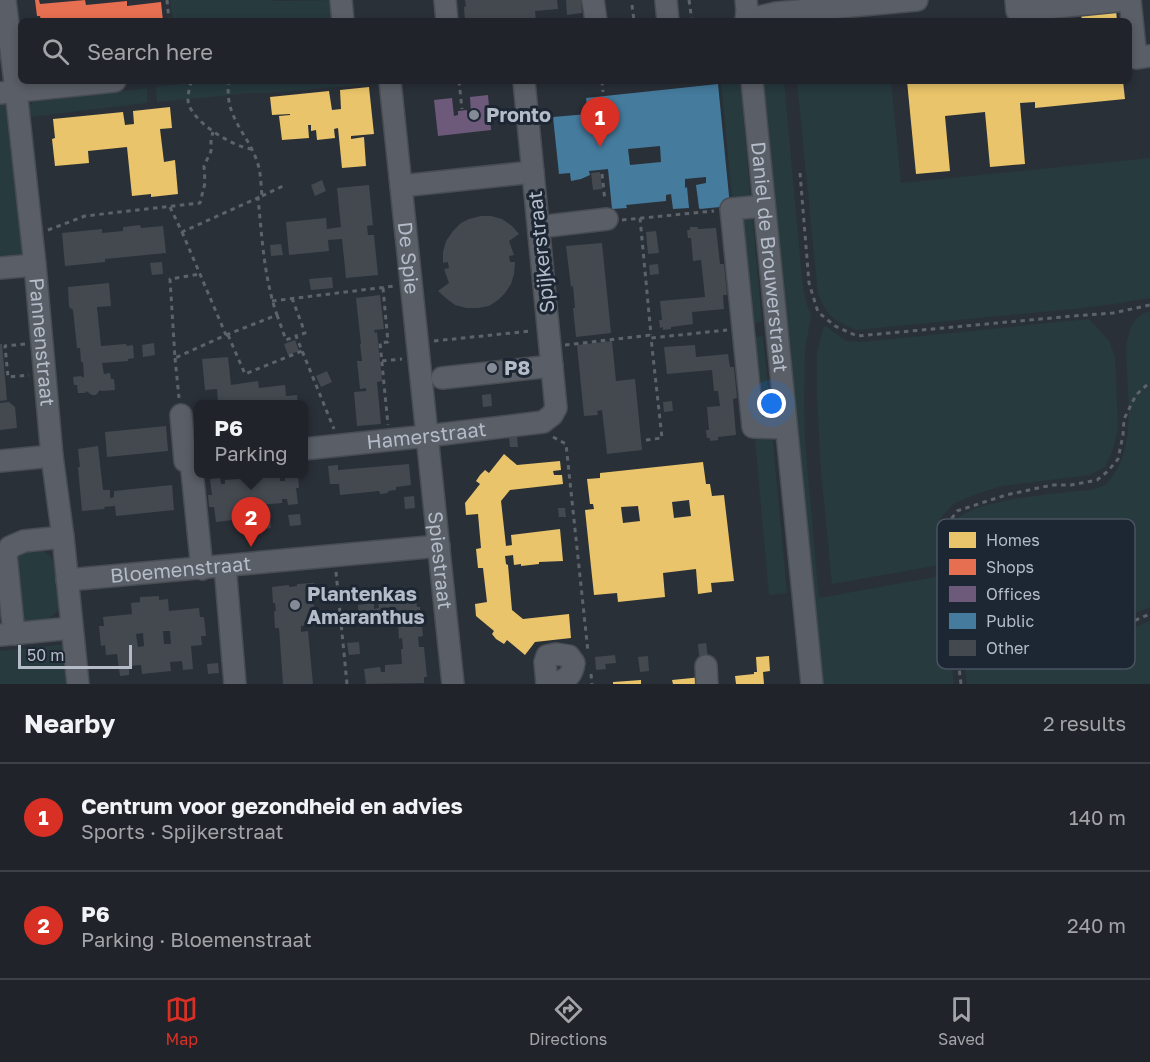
<!DOCTYPE html>
<html lang="en">
<head>
<meta charset="utf-8">
<style>
  :root { --surface:#20242a; --page:#2d3036; --text:#f1f3f6; --muted:#a2a4a8; --line:#3d4147; --accent:#d93025 }
  body { margin:0; font-family:"Golos Text",sans-serif; background:var(--page); color:var(--text) }
  .scale { position:absolute; left:18px; bottom:15px; width:114px; box-sizing:border-box; padding-left:6px; border:3px solid #b4bcc9; border-top:0; font-size:16px; line-height:21px; white-space:nowrap; color:#b4bcc9; -webkit-text-stroke:4px #1d2633; paint-order:stroke }
  .you { position:absolute; left:772px; top:404px; width:21px; height:21px; margin:-15px; border:4px solid #fff; border-radius:50%; background:#1a73e8; box-shadow:0 0 0 9px #1a73e833 }
  .badge { display:grid; place-items:center; width:39px; height:39px; border-radius:50%; background:var(--accent); color:#fff; font-size:20px; font-weight:700 }
  .pin { position:absolute; translate:-50% -50px; filter:drop-shadow(0 2px 3px #0008) }
  .pin::after { content:''; position:absolute; top:32px; width:21px; height:18px; background:inherit; clip-path:polygon(0 0,100% 0,50% 100%) }
  .popup { position:absolute; left:194px; top:400px; width:114px; height:78px; box-sizing:border-box; display:grid; place-content:center; border-radius:9px; background:var(--surface); filter:drop-shadow(0 2px 4px #0005); font-size:20px; white-space:nowrap; color:var(--muted) }
  .popup b { font-size:22px; color:var(--text) }
  .popup::after { content:''; position:absolute; left:50%; top:100%; margin-left:-12px; border:12px solid transparent; border-top-color:var(--surface) }
  .list { margin:0; padding:0; list-style:none }
  h2 { display:flex; justify-content:space-between; align-items:center; height:78px; margin:0; padding:0 24px; font-size:26px }
  h2 small { font-size:20px; font-weight:400; color:var(--muted) }
  .list li { display:grid; grid-template-columns:39px 1fr auto; gap:18px; align-items:center; box-sizing:border-box; height:108px; padding:0 24px; border-top:2px solid var(--line) }
  .list b { display:block; font-size:22px; white-space:nowrap }
  .list p { margin:0; font-size:20px; white-space:nowrap; color:var(--muted) }
  .list em { font-size:20px; font-style:normal; color:var(--muted) }
  .icon { flex:none; width:33px; height:33px; fill:none; stroke:currentColor; stroke-width:2; stroke-linecap:round; stroke-linejoin:round }
  .map { position:relative; flex:none; width:1150px; height:684px; overflow:hidden }
  .search { position:absolute; background:var(--surface); box-shadow:0 3px 9px #0003; left:18px; right:18px; top:18px; height:66px; display:flex; align-items:center; gap:15px; box-sizing:border-box; padding:0 21px; border-radius:9px; color:var(--muted); font-size:22px }
  .sheet { height:294px; background:var(--surface) }
  nav { display:flex; justify-content:space-around; align-items:center; box-sizing:border-box; height:84px; border-top:2px solid var(--line); background:var(--surface); font-size:16px; color:var(--muted) }
  nav a { display:grid; justify-items:center; gap:3px }
  nav .on { color:var(--accent) }
  .map>svg:first-child { display:block }
  .green { fill:#273a3e }
  .homes { fill:#e9c46a; fill-rule:evenodd }
  .shops { fill:#e76f51 }
  .offices { fill:#6d597a }
  .public { fill:#457b9d; fill-rule:evenodd }
  .building { fill:#444950; fill-rule:evenodd }
  .lines { fill:none; stroke-linecap:round; stroke-linejoin:round }
  .minor-casing { stroke:#484c53; stroke-width:24 }
  .path { stroke:#5d636a; stroke-width:3; stroke-dasharray:4.5 4.5; stroke-linecap:butt }
  .minor { stroke:#5a5e66; stroke-width:21 }
  .poi-dot { fill:#848b96; stroke:#1d2633; stroke-width:2 }
  .labels { text-anchor:middle; stroke-width:6; stroke-linejoin:round; paint-order:stroke }
  .poi-label { font-size:20px; font-weight:bold; fill:#b4bcc9; stroke:#1d2633; text-anchor:start }
  .street-label { font-size:20px; fill:#b4bcc9; stroke:#1d2633 }
  .key { fill:#1d2633; stroke:#4a5360; stroke-width:1.5 }
  .key-label { font-size:16px; fill:#b4bcc9 }
</style>
</head>
<body>
<div class="map">
<svg width="1150" height="684" viewBox="0 0 1150 684">
  <rect width="100%" height="100%" fill="#2a3038"/>
  <path class="green" d="M170,0H271L275,1L336,0L338,21H173Z
    M210,81H381L382,83L269,93H251L157,102L156,87Z
    M721,81H740L762,322L744,324Z
    M761,81H784L802,279L805,299L811,315L805,351L804,398L805,441L816,567L819,598L941,576L954,684H817Z
    M797,81H891L901,183L1150,158V298L1121,303L1073,309L856,330C833,320 828,317 818,294Z
    M147,88V103L29,117L30,105L33,102Z
    M10,95L27,254L0,264V96Z
    M1150,311V607L1125,617L1103,618L1011,574L965,560L952,561C950,551 945,535 951,525C966,500 1048,495 1077,491C1086,490 1100,490 1107,483C1134,455 1129,409 1127,373C1127,361 1125,348 1128,337C1131,324 1137,314 1150,311Z
    M1089,319L1109,341L1115,357L1118,429L1112,452L1105,467L1090,475L1002,486L976,494L953,504L940,519L937,533L940,565L832,584L821,471L817,395V353L824,325L846,341L861,342Z
    M763,336L787,593L769,595L746,339Z
    M29,547L41,550L50,556L56,565L60,603L57,612L47,620L26,623L22,618L16,554Z
    M964,574L976,575L988,578L1085,623L1110,632L1126,631L1150,621V684H967L954,577Z
    M67,644L70,684H0V651Z"/>
  <path class="homes" d="M1116,10L1117,21H1082L1081,14Z
    M907,81H1123L1125,99L1035,108V102L1020,103L1025,164L990,167L985,112L945,116L950,171L916,174Z
    M369,87L374,134L351,136V139L364,137L366,166L342,168L338,128L334,129L335,138L317,140L316,130L311,131V125H308L309,138L282,140L279,116L290,115V114L272,115L270,97L329,91L332,110L341,109L340,90Z
    M170,107L172,128L160,129L164,162L175,160L178,194L151,197V194L132,196L127,147L88,151L89,163L55,166L52,139L55,138L53,119L123,112L125,125L134,124L133,111Z
    M504,454L517,465L560,461L561,470L553,471L554,475H562L563,484L510,490L501,501L506,546L512,545L511,535L560,529L563,561L539,562V564L521,566V564L514,565L513,555L505,556L506,564L508,565L512,610L523,619L569,614L571,638L535,642L525,655L507,640L504,644L496,639L492,634L494,631L476,616L475,604L487,602L483,568H478L476,549L481,548L478,514L466,515L465,503L480,484L476,481L480,475L485,470L489,473Z
    M703,462L706,484H710L712,496L724,495L734,581L711,583L712,592L698,594L696,569L663,573L665,597L618,602L617,593L594,595L585,510L594,509L593,504H590L587,479L600,478V473ZM689,500L691,516L674,518L672,502ZM638,506L640,521L623,523L621,507Z
    M769,656L770,671L763,672L764,684H736L735,676L754,674V672H757L756,657Z
    M702,677V684H673L672,680Z
    M641,680V684H613V682Z"/>
  <path class="shops" d="M35,0H39L40,4L85,0L86,5L127,1V6L161,2L163,21H41L40,16H37Z"/>
  <path class="offices" d="M488,95L491,130L438,136L434,100L452,98L454,116L458,115V111L467,110V115L471,114L470,97Z"/>
  <path class="public" d="M718,84L730,206L700,209L699,208L696,185L706,183V177L685,179V188L687,187L689,208L673,209L671,194L666,195V201L626,205L627,208L612,209L608,169L589,171L590,175L581,179L571,181L570,173L559,174L553,117L588,114L586,98ZM660,146L661,162L630,165L628,149Z"/>
  <path class="building" d="M465,0H557L558,9L535,11L536,21H465L464,7L466,6Z
    M566,0H581L582,13L567,15Z
    M600,172L602,189L593,190L591,173Z
    M322,180L326,191L315,196L311,185Z
    M369,185L373,225L367,226L368,235H374L378,275L346,278L342,239L328,240L329,251L289,255L286,222L326,218L327,229L341,227L337,188Z
    M481,216H491L502,219L512,226L519,234L509,241L514,255L509,256L510,262H515L514,274L511,284L505,293L498,300L489,306L478,308H466L455,305L447,299L438,291L449,283L444,269L449,268L448,262L443,263V252L446,241L453,231L461,223L469,219Z
    M140,225L141,228L163,226L166,253L105,259V262L65,266L62,233L102,229V233L123,231V227Z
    M690,227H698V229L716,228L720,264H724L727,295H723L724,309L692,312L693,324L671,327V329L663,330V327L660,328L659,320H662L660,301L705,297L701,260L693,261L691,238H688L687,230H690Z
    M656,231L659,253L648,254L646,232Z
    M602,243L611,333L576,337L573,308H575L573,286L571,287L566,246Z
    M281,244L283,255L271,256L270,245Z
    M162,262L163,274L152,275L150,263Z
    M658,264L659,274L650,275L649,265Z
    M332,277L333,288L311,290L309,279Z
    M109,283L111,306L97,307L101,346L126,344L127,346L133,345L134,358L128,359V361L102,363L104,374L110,373L111,379H114L115,390L102,391L100,390L96,395H92L86,391L85,393H78L77,385H74L73,377L81,376L83,378L84,376L83,362H81L80,348H77L73,310L69,307L68,287Z
    M380,295L384,329L374,330L375,333L377,332L382,381L377,382L381,424L357,426L354,392L366,391V388L360,389L357,361H362L360,344H361L356,298Z
    M295,340L299,351L288,355L284,344Z
    M612,341L616,381L635,379L642,450L607,454L602,410L597,411L598,415L584,416L577,345Z
    M154,343L155,355L143,357L142,345Z
    M0,344H2L7,400L0,401Z
    M695,345L696,357L728,354L730,367H734L737,398L733,399L736,435L718,437V440L710,441V438H707L706,430H709L707,407L720,406L718,391H714L712,370L667,374L664,347Z
    M228,357L231,385L258,381L259,388L285,385L286,396L297,395L298,404H260V402L250,404H232V401L218,403L217,389L205,390L202,359Z
    M327,371L332,382L321,387L316,376Z
    M491,394L492,406L483,407L482,395Z
    M672,401L673,411L664,412L663,402Z
    M9,402L15,407L17,428L0,430V403Z
    M166,426L168,451L107,457L105,432Z
    M517,436L518,447H510L509,437Z
    M98,446L103,490H110V498L114,497V491L172,485L174,510L116,516L115,506L104,507L105,509L82,511L78,467H80L78,449Z
    M409,464L411,485L396,487V490L388,491V493L380,494L379,491L340,495L339,484H330L328,466L338,465V470Z
    M280,475V481H285V478L298,476L299,488H296L298,504L288,505L287,499H282V503L258,505L259,511L247,513L248,521L233,522V520L216,522L214,507H209L208,495H212L210,479L220,478L221,484H225V480L251,478V481H257L256,477Z
    M414,496L415,508L405,509L404,497Z
    M558,508H565L566,517H559Z
    M300,514L301,525L290,526L288,515Z
    M270,517L271,528L260,530L258,518Z
    M314,583L315,600H313L314,607H316L318,624L301,626V632L308,631L313,684H283L279,628H275L274,611H276L275,603H273L272,587L289,585V587L297,586V584Z
    M159,596V600L168,599L169,611L199,608L200,617H204L206,636H201L202,645L191,646L193,669L183,670L182,661L170,662L171,671L142,674L141,665L129,666V675L120,676L117,654L106,655L105,645L101,646L99,626H104L103,617L132,614L131,603L140,602V597ZM163,631H170L171,644H164ZM143,633L144,646L138,647L136,634Z
    M410,598V601H416L417,607H420L423,636L418,637L419,647H424L427,677H424V683L366,684L364,669L380,667L381,672H385V665L402,664L401,649H403L402,638L399,639L398,624L381,626L380,621H376V625L360,627L358,605L374,603V609L379,608L378,602Z
    M359,642L360,654L349,655L347,643Z
    M706,643L709,665H700L698,644Z
    M615,655L616,663L605,664L606,669L596,670L595,657Z
    M648,656L649,671L640,672L638,657Z
    M218,663L219,673L208,674L207,664Z"/>
  <g class="lines">
    <defs>
      <g id="minor">
        <path id="s1" d="M5,0L16,91L35,265L52,456L63,537L78,684"/>
        <path d="M341,0L343,21"/>
        <path d="M445,0L447,21"/>
        <path d="M593,0L596,21"/>
        <path d="M1016,0L1017,11L1127,0"/>
        <path d="M1130,0L1136,58L1150,56"/>
        <path d="M666,1L668,21"/>
        <path d="M746,20L776,13L917,0"/>
        <path d="M746,21L747,10L746,0"/>
        <path id="s2" d="M390,81L453,684"/>
        <path id="s3" d="M752,81L812,684"/>
        <path d="M0,93L115,81"/>
        <path d="M401,186L533,172"/>
        <path d="M764,206L731,209L753,427L786,428"/>
        <path d="M539,227L607,219"/>
        <path d="M0,268L35,265"/>
        <path d="M442,378L552,366"/>
        <path d="M181,415L185,461H191"/>
        <path id="s4" d="M304,449L427,436L543,422L552,415L556,408L524,81"/>
        <path d="M198,460L191,461L202,569"/>
        <path d="M0,461L52,456"/>
        <path d="M225,566L235,684"/>
        <path id="s5" d="M67,580L439,546"/>
        <path d="M14,634L6,555L10,547L24,541L63,537"/>
        <path d="M1,635L72,628"/>
        <path d="M706,666L707,684"/>
        <path d="M547,684L545,662L547,656L556,654L569,656L574,663C572,678 563,682 550,684"/>
      </g>
    </defs>
    <use href="#minor" class="minor-casing"/>
    <path class="path" d="M167,0L169,21
      M689,0L692,21
      M632,5L634,21
      M191,81C190,89 186,97 189,105C196,124 232,146 251,149
      M459,81L462,109
      M602,81L603,92
      M698,81V83
      M800,173L809,283L818,312L835,326L857,336L1073,316L1113,313L1150,305
      M602,174L605,201
      M262,196L285,185
      M170,207L182,232L262,196C261,187 261,177 259,168C251,135 223,119 229,81
      M640,218L651,335
      M622,220L714,211
      M48,230L85,216L200,203L205,183L204,166L211,151V139L213,132
      M182,232L226,335L175,358L170,279L200,274
      M383,288L388,342L380,343L388,425
      M292,298L305,333L296,336
      M272,301L395,286
      M277,315L286,340L296,336L334,429
      M226,335L277,315C264,278 262,237 258,198
      M228,335L245,374L302,351
      M434,341L531,331
      M25,344L5,346L8,377L29,375
      M565,345L651,335V338L727,330
      M175,358L179,398
      M382,361L402,359
      M553,437L566,444L588,652
      M646,440L662,438L651,338
      M947,570L943,544L945,528L957,511L1006,495L1052,485H1071L1097,480L1108,471L1118,459L1123,435L1124,419L1136,395L1150,382
      M336,572L347,684
      M591,674L592,684
      M961,684L947,570L970,569L991,574L1101,624H1126L1150,614"/>
    <use href="#minor" class="minor"/>
  </g>
  <g class="poi-dot">
    <circle cx="474" cy="115" r="6"/>
    <circle cx="492" cy="368" r="6"/>
    <circle cx="295" cy="605" r="6"/>
  </g>
  <g class="labels">
    <g class="poi-label">
      <text x="486" y="122">Pronto</text>
      <text x="504" y="375">P8</text>
      <text x="307" y="601">Plantenkas<tspan x="307" dy="23">Amaranthus</tspan></text>
    </g>
    <g class="street-label">
      <text transform="translate(541 252) rotate(-96)" y="7">Spijkerstraat</text>
      <text dy="7" stroke="none"><textPath href="#s3" startOffset="177">Daniel de Brouwerstraat</textPath></text>
      <text dy="7" stroke="none"><textPath href="#s2" startOffset="178">De Spie</textPath></text>
      <text dy="7" stroke="none"><textPath href="#s1" startOffset="344">Pannenstraat</textPath></text>
      <text dy="7" stroke="none"><textPath href="#s4" startOffset="123">Hamerstraat</textPath></text>
      <text dy="7" stroke="none"><textPath href="#s2" startOffset="482">Spiestraat</textPath></text>
      <text dy="7" stroke="none"><textPath href="#s5" startOffset="114">Bloemenstraat</textPath></text>
    </g>
  </g>
  <rect x="937" y="519" width="198" height="150" rx="9" class="key"/>
  <rect x="949" y="532" width="27" height="16" fill="#e9c46a"/>
  <rect x="949" y="559" width="27" height="16" fill="#e76f51"/>
  <rect x="949" y="586" width="27" height="16" fill="#6d597a"/>
  <rect x="949" y="613" width="27" height="16" fill="#457b9d"/>
  <rect x="949" y="640" width="27" height="16" fill="#444950"/>
  <g class="key-label">
    <text x="986" y="546">Homes</text>
    <text x="986" y="573">Shops</text>
    <text x="986" y="600">Offices</text>
    <text x="986" y="627">Public</text>
    <text x="986" y="654">Other</text>
  </g>
</svg>
<div class="scale">50 m</div>
<div class="you"></div>
<div class="pin badge" style="left:600px;top:147px">1</div>
<div class="pin badge" style="left:251px;top:547px">2</div>
<div class="popup"><b>P6</b>Parking</div>
<div class="search"><svg class="icon" aria-label="search" viewBox="0 0 24 24"><circle cx="10" cy="10" r="6"/><path d="M15 15l6 6"/></svg>Search here</div>
</div>
<section class="sheet">
<h2>Nearby<small>2 results</small></h2>
<ul class="list">
<li><span class="badge">1</span><div><b>Centrum voor gezondheid en advies</b><p>Sports · Spijkerstraat</p></div><em>140 m</em></li>
<li><span class="badge">2</span><div><b>P6</b><p>Parking · Bloemenstraat</p></div><em>240 m</em></li>
</ul>
</section>
<nav>
<a class="on"><svg class="icon" aria-label="map" viewBox="0 0 24 24"><path d="M3 6l6-2 6 2 6-2v14l-6 2-6-2-6 2zM9 4v14M15 6v14"/></svg>Map</a>
<a><svg class="icon" aria-label="directions" viewBox="0 0 24 24"><path d="M12 3l9 9-9 9-9-9zM9 14v-3h6M13 9l2 2-2 2"/></svg>Directions</a>
<a><svg class="icon" aria-label="saved" viewBox="0 0 24 24"><path d="M7 4h10v16l-5-4-5 4z"/></svg>Saved</a>
</nav>
</body>
</html>
